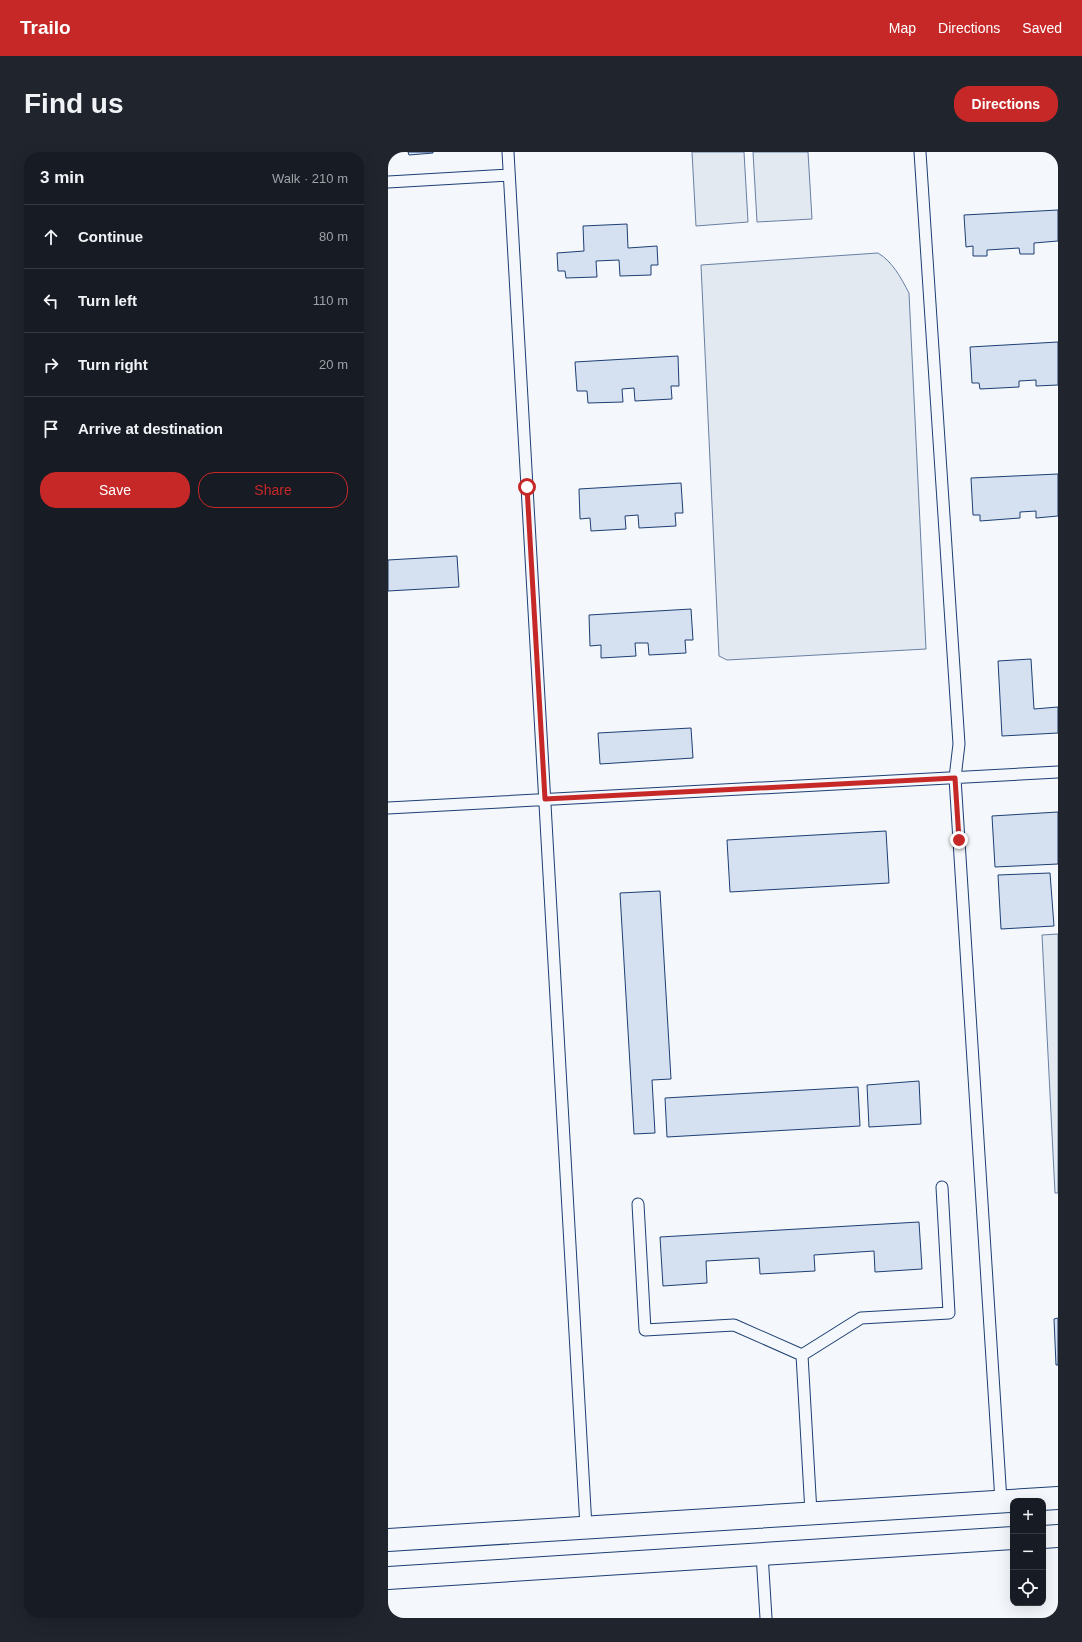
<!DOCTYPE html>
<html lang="en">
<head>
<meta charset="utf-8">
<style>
  :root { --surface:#171b24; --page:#20242c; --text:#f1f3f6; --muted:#9ea1a6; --line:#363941; --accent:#c62828 }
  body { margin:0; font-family:Arial,sans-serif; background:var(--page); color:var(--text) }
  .controls { position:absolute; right:12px; bottom:12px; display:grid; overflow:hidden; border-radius:8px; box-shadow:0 4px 16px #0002 }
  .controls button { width:36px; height:36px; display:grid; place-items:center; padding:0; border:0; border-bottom:1px solid var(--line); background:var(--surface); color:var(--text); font:20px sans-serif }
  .stop { position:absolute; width:12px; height:12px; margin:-9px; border:3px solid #c62828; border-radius:50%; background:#fff }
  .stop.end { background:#c62828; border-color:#fff; box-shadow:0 1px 4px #0008 }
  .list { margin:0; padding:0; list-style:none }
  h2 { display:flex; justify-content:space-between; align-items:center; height:52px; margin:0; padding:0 16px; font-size:17px }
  h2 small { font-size:13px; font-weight:400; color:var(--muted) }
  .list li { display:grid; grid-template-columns:26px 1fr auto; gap:12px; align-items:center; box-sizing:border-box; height:64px; padding:0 16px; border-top:1px solid var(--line) }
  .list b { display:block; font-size:15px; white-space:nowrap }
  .list em { font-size:13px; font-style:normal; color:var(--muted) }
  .actions { display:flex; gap:8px; padding:12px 16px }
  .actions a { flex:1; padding:9px 0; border:1px solid var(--accent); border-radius:16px; text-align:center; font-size:14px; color:var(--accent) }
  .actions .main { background:var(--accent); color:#fff }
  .icon { flex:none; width:22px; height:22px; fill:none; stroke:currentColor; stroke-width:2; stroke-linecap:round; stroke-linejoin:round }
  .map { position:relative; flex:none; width:670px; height:1466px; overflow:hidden; border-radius:16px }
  header { display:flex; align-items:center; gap:24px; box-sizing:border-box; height:56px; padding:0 20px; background:var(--accent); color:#fff }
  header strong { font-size:19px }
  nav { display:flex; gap:22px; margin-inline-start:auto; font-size:14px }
  .intro { display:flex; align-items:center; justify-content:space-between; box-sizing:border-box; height:96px; padding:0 24px }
  h1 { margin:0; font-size:28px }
  .button { padding:10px 18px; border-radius:16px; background:var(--accent); color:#fff; font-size:14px; font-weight:700 }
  main { display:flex; gap:24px; padding:0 24px }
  aside { flex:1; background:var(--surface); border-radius:16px; box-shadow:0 4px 16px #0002 }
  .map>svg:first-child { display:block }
  .green { fill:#e3e9f0; stroke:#687fa3 }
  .building { fill:#d5e0f0; stroke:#1d3f73 }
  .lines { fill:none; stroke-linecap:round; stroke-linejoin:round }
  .lane-casing { stroke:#1d3f73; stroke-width:13 }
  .primary-casing { stroke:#1d3f73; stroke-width:24 }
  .lane { stroke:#f4f7fb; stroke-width:11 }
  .primary { stroke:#f4f7fb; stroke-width:22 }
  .route { stroke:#c62828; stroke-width:5 }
</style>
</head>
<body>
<header>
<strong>Trailo</strong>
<nav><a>Map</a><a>Directions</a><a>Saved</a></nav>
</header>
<div class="intro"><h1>Find us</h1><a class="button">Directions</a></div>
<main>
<aside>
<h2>3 min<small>Walk · 210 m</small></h2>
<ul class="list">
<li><svg class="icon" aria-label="ahead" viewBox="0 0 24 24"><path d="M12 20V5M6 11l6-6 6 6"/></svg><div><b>Continue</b></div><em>80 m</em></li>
<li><svg class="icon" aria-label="left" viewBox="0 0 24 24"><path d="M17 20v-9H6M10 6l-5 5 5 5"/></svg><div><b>Turn left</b></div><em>110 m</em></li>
<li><svg class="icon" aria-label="right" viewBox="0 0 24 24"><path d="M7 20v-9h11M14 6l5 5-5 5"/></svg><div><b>Turn right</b></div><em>20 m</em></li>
<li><svg class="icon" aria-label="arrive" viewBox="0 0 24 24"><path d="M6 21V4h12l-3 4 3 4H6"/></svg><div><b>Arrive at destination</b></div></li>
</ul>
<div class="actions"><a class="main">Save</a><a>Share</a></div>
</aside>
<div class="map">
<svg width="670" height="1466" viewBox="0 0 670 1466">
  <rect width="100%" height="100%" fill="#f4f7fb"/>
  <path class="green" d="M304,0H356L360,70L308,74Z
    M365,0H420L424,67L369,70Z
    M490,101C505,110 513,126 521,141L538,497L339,508L331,504L313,113Z
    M670,782V1041H667L654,783Z"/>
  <path class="building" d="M20,0H45V1L21,3Z
    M670,58V89L646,91V102H632L631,96L599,98V104H585V94L578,95L576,63Z
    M239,72L240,96L269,94L270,113H263V123L232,124L231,108L208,109L209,125L178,126L177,119H170L169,101L196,99L195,74Z
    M670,190V233L648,234V228L631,229V235L592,237L591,231H584L582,195Z
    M290,204L291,234H283L284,247L247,249L246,236L234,237L235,250L200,251L199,239H189L187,210Z
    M670,322V364L648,366V359L632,360V366L592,369V363H585L583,326Z
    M293,331L295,361H287L288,374L251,376L250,363L237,364L238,377L203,379L202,366L192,367L191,337Z
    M69,404L71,435L0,439V408Z
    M303,457L305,488H297L298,501L261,503L260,491H247L248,504L213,506V493L202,494L201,463Z
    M643,507L646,557L670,555V581L614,584L610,509Z
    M303,576L305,606L212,612L210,581Z
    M670,660V712L607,715L604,664Z
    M498,679L501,731L342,740L339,688Z
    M662,721L666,774L613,777L610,723Z
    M272,739L283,927L264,928L267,981L246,982L232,741Z
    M531,929L533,972L481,975L479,933Z
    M470,935L472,974L279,985L277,946Z
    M531,1070L534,1117L487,1120L486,1099L426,1103L427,1119L372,1122L371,1106L318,1109L319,1131L275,1134L272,1085Z
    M670,1166V1213H668L666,1167Z"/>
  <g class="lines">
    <defs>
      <path id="lane" d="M120,0L198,1375
        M532,0L571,592L567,626L613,1349
        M0,30L121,23
        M0,656L670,620
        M250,1052L257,1178L346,1173L414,1203L473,1166L561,1161L554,1035
        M414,1203L423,1361
        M374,1402L378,1466"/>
      <path id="primary" d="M655,1385L670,1384
        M0,1388L670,1346
        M0,1426L625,1386"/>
    </defs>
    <use href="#lane" class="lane-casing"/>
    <use href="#primary" class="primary-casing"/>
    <use href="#lane" class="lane"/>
    <use href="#primary" class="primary"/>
  </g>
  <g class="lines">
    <path class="route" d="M139,335L157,647L567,626L571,688"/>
  </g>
</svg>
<div class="controls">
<button>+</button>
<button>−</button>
<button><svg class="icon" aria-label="locate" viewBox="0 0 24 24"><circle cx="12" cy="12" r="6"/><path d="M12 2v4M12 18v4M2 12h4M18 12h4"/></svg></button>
</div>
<div class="stop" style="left:139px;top:335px"></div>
<div class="stop end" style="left:571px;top:688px"></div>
</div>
</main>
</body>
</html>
